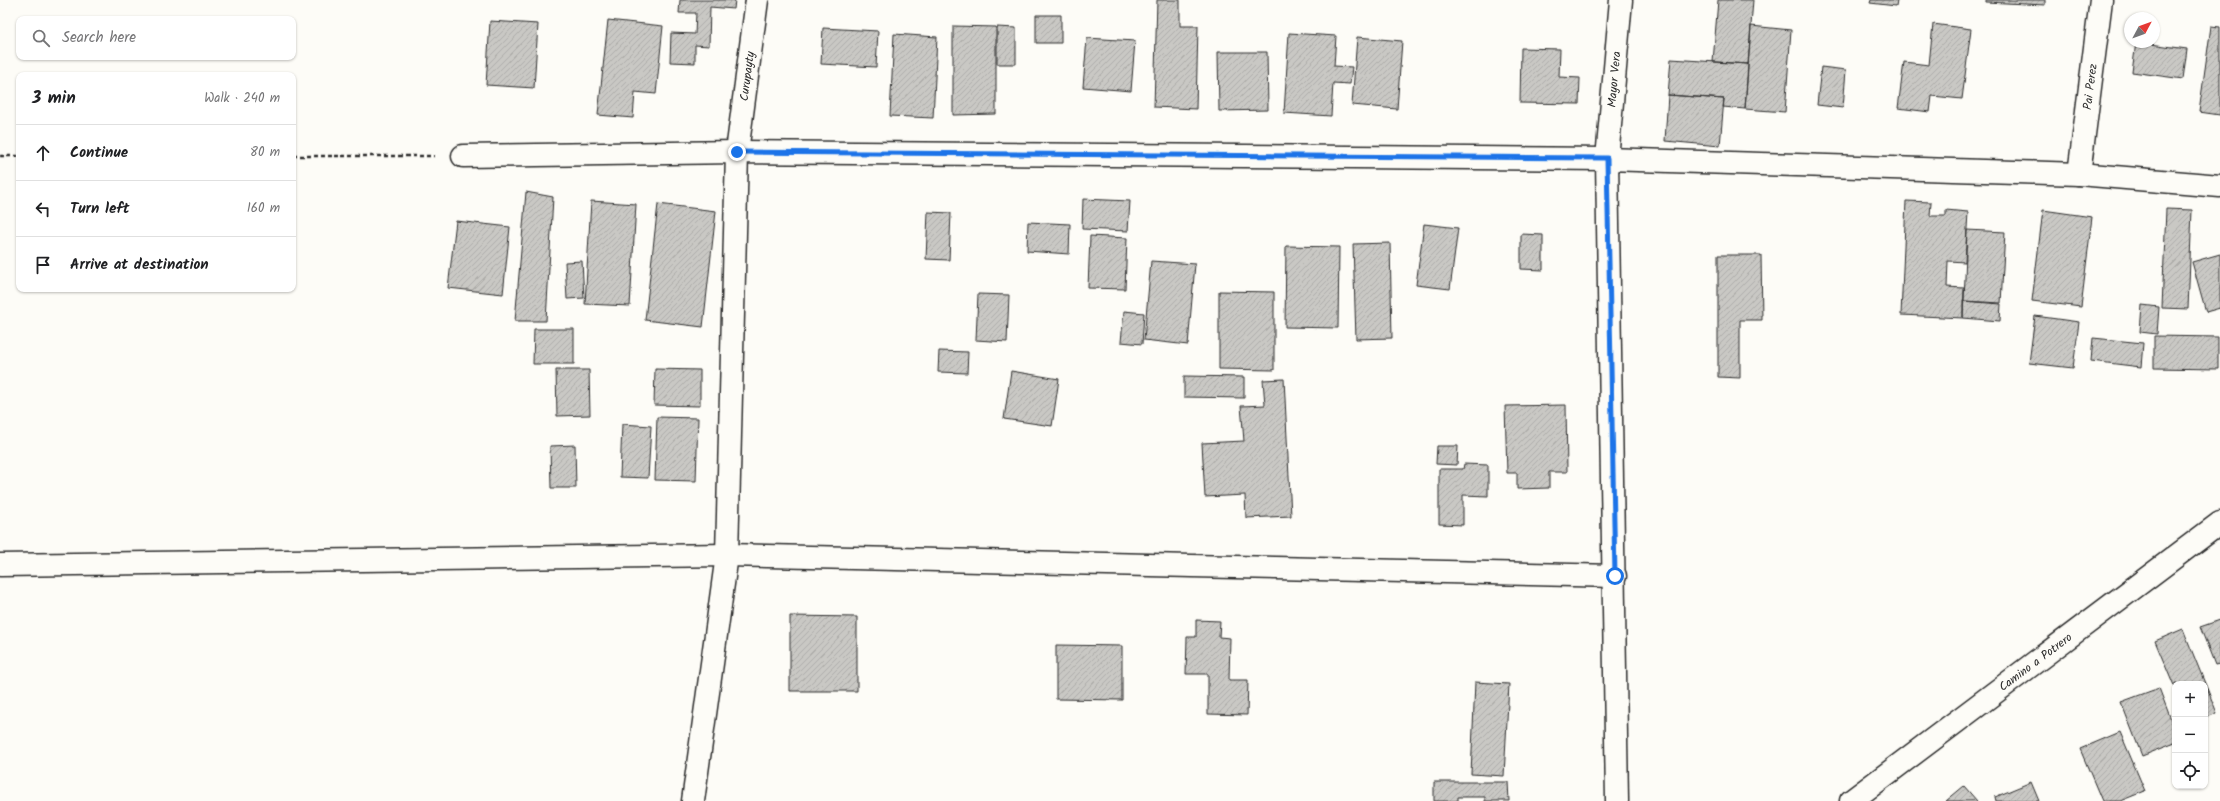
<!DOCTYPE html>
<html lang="en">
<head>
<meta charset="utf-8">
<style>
  :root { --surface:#fff; --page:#f6f6f6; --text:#202124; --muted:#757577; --line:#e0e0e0 }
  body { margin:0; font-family:Kalam,sans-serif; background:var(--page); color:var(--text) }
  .controls { position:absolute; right:12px; bottom:12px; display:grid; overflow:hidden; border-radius:8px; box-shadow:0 1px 3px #0004 }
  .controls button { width:36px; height:36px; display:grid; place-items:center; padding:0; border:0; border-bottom:1px solid var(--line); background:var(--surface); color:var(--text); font:20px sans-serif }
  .compass { position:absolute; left:2124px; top:12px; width:36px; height:36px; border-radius:50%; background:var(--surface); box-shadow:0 1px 3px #0004; rotate:49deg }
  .stop { position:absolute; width:12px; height:12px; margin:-9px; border:3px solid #1a73e8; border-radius:50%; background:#fff }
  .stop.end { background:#1a73e8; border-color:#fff; box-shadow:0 1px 4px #0008 }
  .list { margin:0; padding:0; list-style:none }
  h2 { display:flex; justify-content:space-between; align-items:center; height:52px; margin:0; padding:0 16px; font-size:17px }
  h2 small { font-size:13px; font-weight:400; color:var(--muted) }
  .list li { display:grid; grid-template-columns:26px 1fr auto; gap:12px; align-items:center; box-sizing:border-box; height:56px; padding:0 16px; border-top:1px solid var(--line) }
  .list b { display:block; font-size:15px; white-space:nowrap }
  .list em { font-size:13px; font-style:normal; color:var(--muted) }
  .icon { flex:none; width:22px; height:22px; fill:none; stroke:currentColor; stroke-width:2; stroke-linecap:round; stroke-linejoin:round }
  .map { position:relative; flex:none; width:2220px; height:801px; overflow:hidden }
  .search { position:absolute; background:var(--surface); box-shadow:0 1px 3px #0004; left:16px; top:16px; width:280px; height:44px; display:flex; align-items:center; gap:10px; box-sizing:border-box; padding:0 14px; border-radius:8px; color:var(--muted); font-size:15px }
  .panel { position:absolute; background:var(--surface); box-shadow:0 1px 3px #0004; left:16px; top:72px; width:280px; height:220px; border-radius:8px }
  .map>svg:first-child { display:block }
  .building { fill:url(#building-hatch); stroke:#2b2b2b }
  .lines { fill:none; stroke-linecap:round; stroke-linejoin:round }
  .minor-casing { stroke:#2b2b2b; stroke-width:25 }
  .tertiary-casing { stroke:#2b2b2b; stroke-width:25 }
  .path { stroke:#2b2b2b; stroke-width:2.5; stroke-dasharray:4 3; stroke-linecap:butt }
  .minor { stroke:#fdfcf7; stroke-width:22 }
  .tertiary { stroke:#fdfcf7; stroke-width:22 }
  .route { stroke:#1a73e8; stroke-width:5 }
  .labels { text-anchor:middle; stroke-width:3; stroke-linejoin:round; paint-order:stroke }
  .street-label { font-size:12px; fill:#2b2b2b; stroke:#fdfcf7 }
</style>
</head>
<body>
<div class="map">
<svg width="2220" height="801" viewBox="0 0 2220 801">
  <defs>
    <pattern id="building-hatch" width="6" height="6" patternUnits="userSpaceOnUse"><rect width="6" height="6" fill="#c9c8c4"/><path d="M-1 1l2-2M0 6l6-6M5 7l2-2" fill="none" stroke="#adaca9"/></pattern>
  </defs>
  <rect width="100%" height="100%" fill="#fdfcf7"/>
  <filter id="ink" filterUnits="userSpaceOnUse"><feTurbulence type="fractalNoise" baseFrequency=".025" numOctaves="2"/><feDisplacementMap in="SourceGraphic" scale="8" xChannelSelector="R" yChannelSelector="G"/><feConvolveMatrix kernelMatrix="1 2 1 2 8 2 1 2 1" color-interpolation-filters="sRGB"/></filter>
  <g filter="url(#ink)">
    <path class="building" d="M680,0H735L734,9L710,7L709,46L695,45V63L670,62L671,33L695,34L696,13H679Z
      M1157,0H1180V26H1198L1196,109L1154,107Z
      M1718,0H1753L1748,64L1713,62Z
      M1871,0H1897L1896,6L1870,3Z
      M1986,0H2045V5L1986,2Z
      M1036,15H1061V43H1036Z
      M608,20L663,26L656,94L635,92L633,118L598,115Z
      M490,21L538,24L534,88L486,85Z
      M1933,24L1971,29L1962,99L1932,96L1930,112L1898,108L1904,62L1929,65Z
      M953,26L996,27V114L953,115Z
      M1751,26L1791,30L1785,112L1745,109Z
      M2211,26L2220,27V115L2199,112Z
      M997,27L1016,28V64H997Z
      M823,28L878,31L876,67L821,64Z
      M1289,33L1336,36L1334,66L1352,67L1350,84L1333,83L1331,116L1284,113Z
      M894,34L937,37L933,118L890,116Z
      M1357,37L1402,41L1397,109L1352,105Z
      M1087,38L1135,41L1131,91L1083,87Z
      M2136,42L2187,49L2183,79L2132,72Z
      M1521,48L1560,49L1559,77L1580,78L1579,104L1520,103Z
      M1218,52H1267L1268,110L1219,111Z
      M1671,59L1748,64L1745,109L1723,107L1724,99L1668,95Z
      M1821,67L1846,70L1843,108L1817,105Z
      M1668,95L1724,99L1720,146L1665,141Z
      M526,192L553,197L546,321H515Z
      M1083,199L1130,201L1128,231L1082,229Z
      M591,201L636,204L630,306L585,304Z
      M1906,201L1931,202L1930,216H1946V210L1968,212L1965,262L1948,261L1947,287L1964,288L1963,318L1901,315Z
      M658,204L716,211L703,327L645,320Z
      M2166,209L2192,210L2188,309L2162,308Z
      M2043,210L2092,217L2081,307L2032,301Z
      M928,212L951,213L949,260L926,259Z
      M456,221L510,227L503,294L448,288Z
      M1028,222L1070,224L1069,254L1027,251Z
      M1424,224L1458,228L1450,289L1416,285Z
      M1967,230L2005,232L2001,303L1964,301Z
      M1521,234L1543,235V270L1521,269Z
      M1090,236L1127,238L1125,289L1088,288Z
      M1390,243L1392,338L1356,339L1353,244Z
      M1286,246L1339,247L1338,328L1285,327Z
      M2220,254V308L2206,312L2192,262Z
      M1718,255H1761L1762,320H1740V378L1718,377Z
      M582,261L584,298L567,299L565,262Z
      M1151,261L1195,264L1188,345L1144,340Z
      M1219,291L1274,292V370L1219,369Z
      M978,294L1009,295L1007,342L976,340Z
      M1963,301L2001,304L2000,321L1963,318Z
      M2142,305L2159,307L2157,334L2140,332Z
      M1124,311L1144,313L1142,344L1121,342Z
      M2035,316L2079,322L2073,368L2029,363Z
      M534,329H574V364H533Z
      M2154,336L2218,337V369L2154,368Z
      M2093,338L2143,343L2141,367L2091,361Z
      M939,351L968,352L967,373L938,372Z
      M655,369L700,370V406L654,405Z
      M556,370H589L590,415L557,416Z
      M1011,371L1059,379L1052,426L1004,419Z
      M1184,376L1244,377V398L1184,397Z
      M1284,379L1291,516L1246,518L1245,495L1205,497L1202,443L1244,441L1241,406L1265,405L1263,380Z
      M1566,405L1567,472H1549V488L1517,489V473H1507L1505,406Z
      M657,417L698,418L696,481L655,480Z
      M622,424L651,426L648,478L620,477Z
      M575,445L576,488H551L550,446Z
      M1437,446H1458L1457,465L1436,464Z
      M1464,464L1488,465V496L1463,495V525L1439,524V469H1463Z
      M790,616L857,617V691H790Z
      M1196,620L1220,621L1219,637L1230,638L1229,680H1248L1247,715L1208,714V674H1186L1187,637H1196Z
      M2220,620V667L2219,664L2215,665L2200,627Z
      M2183,629L2217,713L2205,718V684H2175V689L2155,641Z
      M1056,645L1122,646V700L1056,699Z
      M1475,682L1509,684L1504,776L1471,774Z
      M2159,688L2175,730V743L2142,756L2121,702Z
      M2120,732L2145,791L2120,801H2102L2080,749Z
      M1434,782H1508L1509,801H1485V797H1458V801H1434Z
      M2031,782L2039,801H1996L1995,797Z
      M1964,786L1977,801H1946Z"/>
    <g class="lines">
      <defs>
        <g id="minor">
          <path d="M463,156L737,152L1607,159L2079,174L2220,186"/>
          <path id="s1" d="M2079,174L2101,0"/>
          <path d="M0,565L727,555L1615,576"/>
          <path id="s2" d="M693,801L727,555L737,152L757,0"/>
          <path id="s3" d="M1617,801L1607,159L1621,0"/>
        </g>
        <g id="tertiary">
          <path id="s4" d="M1851,801L2220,523"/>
        </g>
      </defs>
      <use href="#minor" class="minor-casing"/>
      <use href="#tertiary" class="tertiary-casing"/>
      <path class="path" d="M0,156H19
        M293,156H434"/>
      <use href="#minor" class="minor"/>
      <use href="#tertiary" class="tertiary"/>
    </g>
  </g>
  <g class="lines" filter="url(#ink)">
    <path class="route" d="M737,152L1607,158L1615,576"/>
  </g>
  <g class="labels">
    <g class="street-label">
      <text dy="4" stroke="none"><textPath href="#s2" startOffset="728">Curupayty</textPath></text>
      <text dy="4" stroke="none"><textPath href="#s3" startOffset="722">Mayor Vera</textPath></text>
      <text dy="4" stroke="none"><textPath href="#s1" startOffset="88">Pai Perez</textPath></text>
      <text dy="4" stroke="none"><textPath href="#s4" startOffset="231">Camino a Potrero</textPath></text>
    </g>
  </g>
</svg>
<div class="controls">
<button>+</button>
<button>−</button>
<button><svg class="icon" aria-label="locate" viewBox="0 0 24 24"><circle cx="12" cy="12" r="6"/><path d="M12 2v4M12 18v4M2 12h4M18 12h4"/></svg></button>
</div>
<svg class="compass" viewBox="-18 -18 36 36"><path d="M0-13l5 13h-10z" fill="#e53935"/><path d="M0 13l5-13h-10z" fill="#757577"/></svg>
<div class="stop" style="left:1615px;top:576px"></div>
<div class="stop end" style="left:737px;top:152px"></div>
<div class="search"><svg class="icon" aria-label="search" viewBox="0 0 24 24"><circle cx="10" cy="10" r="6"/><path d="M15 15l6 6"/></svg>Search here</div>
<section class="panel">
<h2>3 min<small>Walk · 240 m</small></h2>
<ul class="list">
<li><svg class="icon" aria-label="ahead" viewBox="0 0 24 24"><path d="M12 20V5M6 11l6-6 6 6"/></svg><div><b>Continue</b></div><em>80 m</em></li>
<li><svg class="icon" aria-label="left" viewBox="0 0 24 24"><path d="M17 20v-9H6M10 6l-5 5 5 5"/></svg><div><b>Turn left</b></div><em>160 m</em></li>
<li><svg class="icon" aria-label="arrive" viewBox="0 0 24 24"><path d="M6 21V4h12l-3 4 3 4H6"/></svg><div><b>Arrive at destination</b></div></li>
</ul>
</section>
</div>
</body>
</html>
